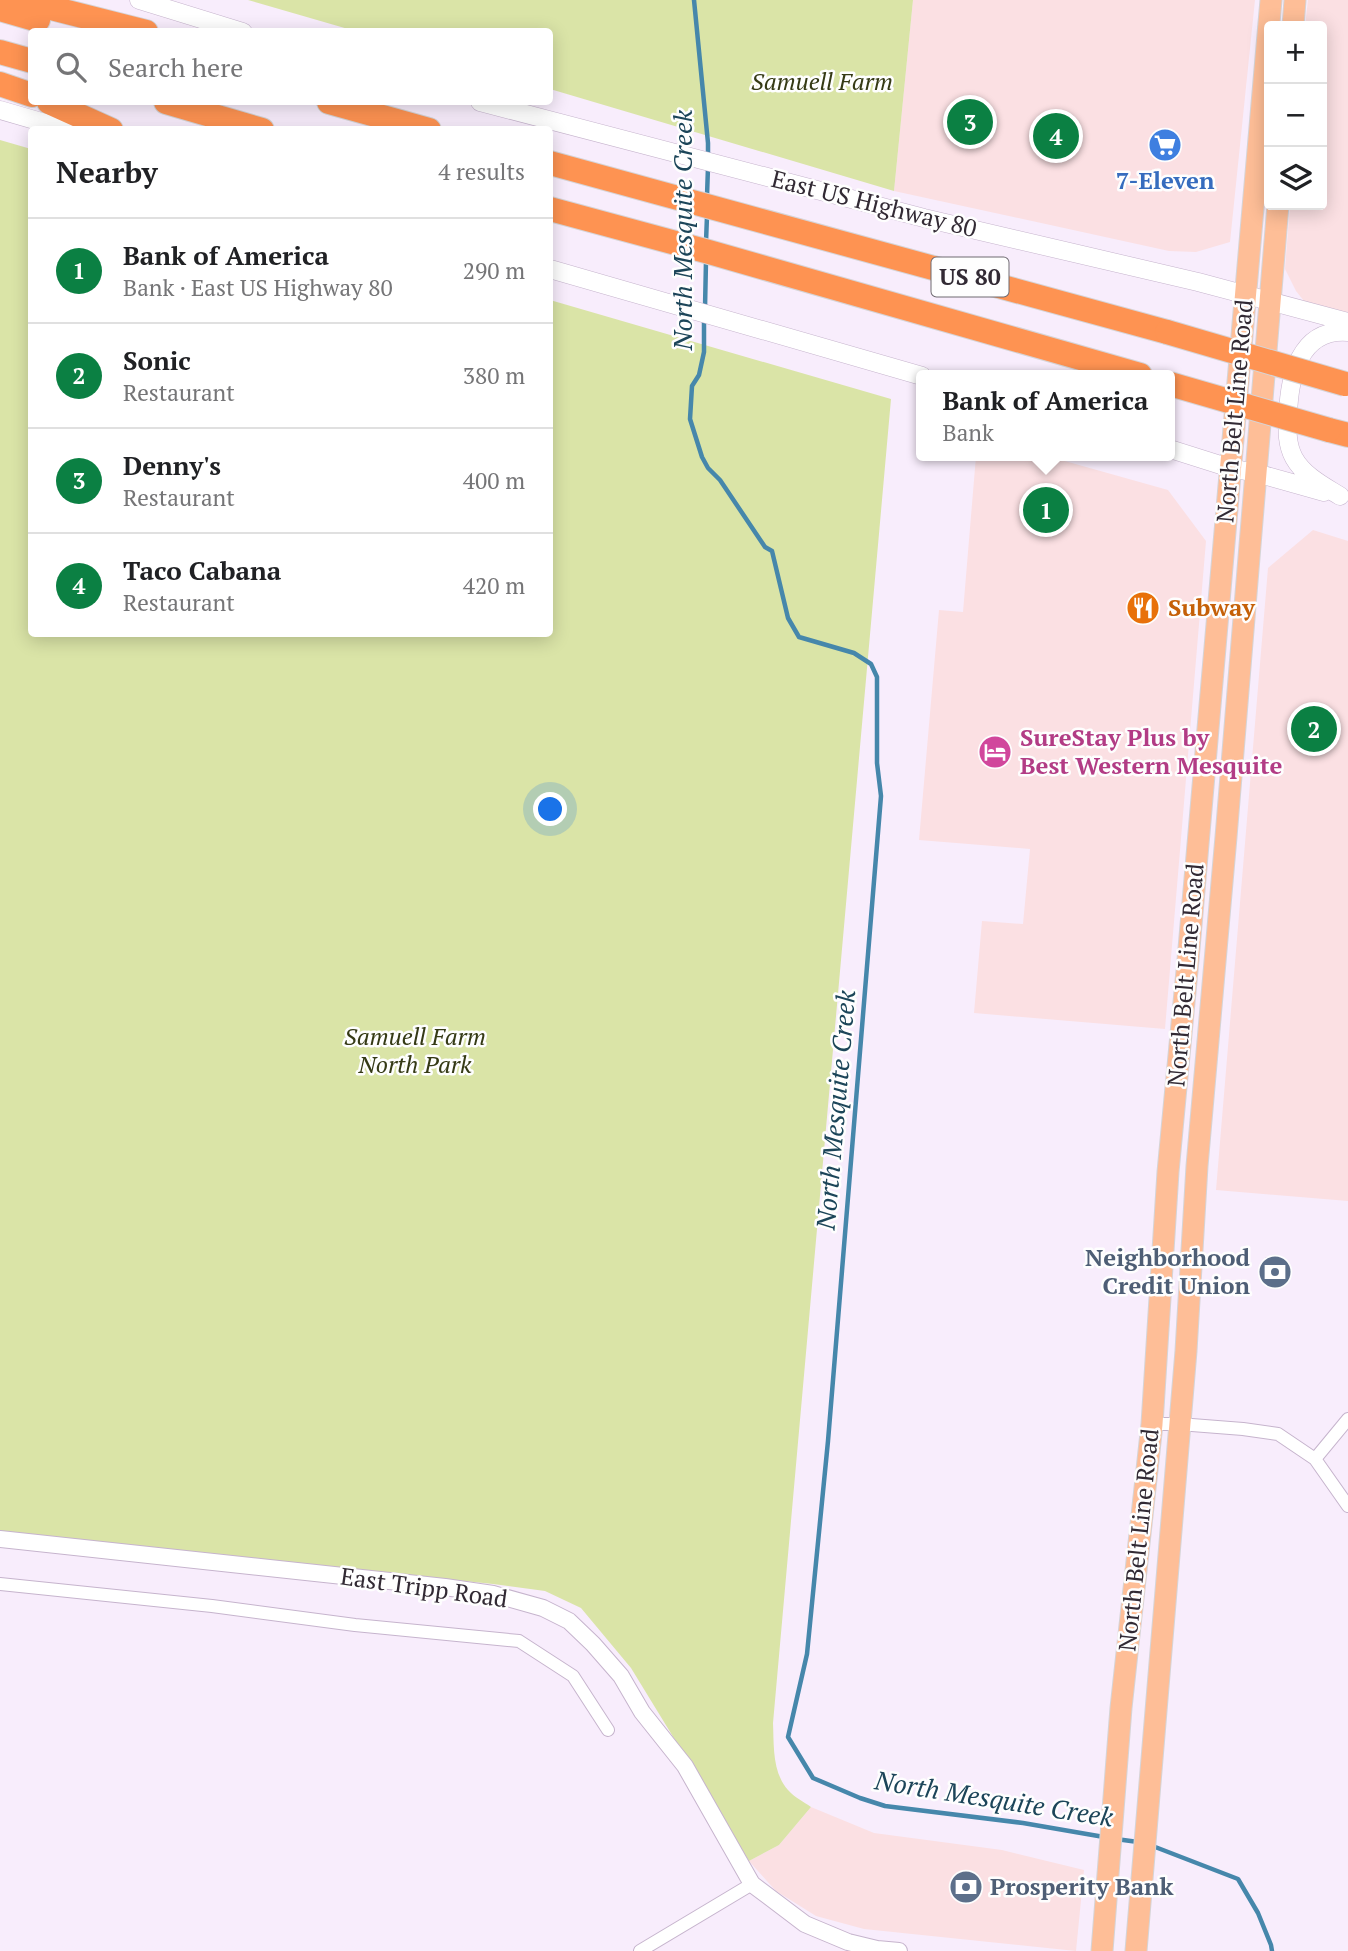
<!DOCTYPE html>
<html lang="en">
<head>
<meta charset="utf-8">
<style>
  :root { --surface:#fff; --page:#f2f2f2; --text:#202124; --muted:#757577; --line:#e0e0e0; --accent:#0b8043 }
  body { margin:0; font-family:"PT Serif",serif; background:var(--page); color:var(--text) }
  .controls { position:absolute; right:21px; top:21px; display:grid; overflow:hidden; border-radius:7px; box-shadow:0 4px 18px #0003 }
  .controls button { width:63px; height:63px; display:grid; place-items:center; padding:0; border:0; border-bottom:2px solid var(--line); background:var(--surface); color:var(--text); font:35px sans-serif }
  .you { position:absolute; left:551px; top:810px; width:24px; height:24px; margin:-18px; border:5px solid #fff; border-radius:50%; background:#1a73e8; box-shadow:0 0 0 10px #1a73e833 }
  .badge { display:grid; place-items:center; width:46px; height:46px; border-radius:50%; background:var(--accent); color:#fff; font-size:23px; font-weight:700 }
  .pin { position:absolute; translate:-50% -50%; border:4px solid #fff; box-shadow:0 2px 7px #0006 }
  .popup { position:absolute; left:916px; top:370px; width:259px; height:91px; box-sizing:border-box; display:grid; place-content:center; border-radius:7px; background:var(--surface); filter:drop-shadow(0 2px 5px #0005); font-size:23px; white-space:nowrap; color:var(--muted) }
  .popup b { font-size:26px; color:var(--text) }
  .popup::after { content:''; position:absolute; left:50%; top:100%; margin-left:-14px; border:14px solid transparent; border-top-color:var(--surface) }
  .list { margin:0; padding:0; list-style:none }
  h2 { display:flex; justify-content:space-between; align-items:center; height:91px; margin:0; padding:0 28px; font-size:30px }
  h2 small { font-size:23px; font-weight:400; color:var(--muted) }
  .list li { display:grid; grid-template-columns:46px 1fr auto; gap:21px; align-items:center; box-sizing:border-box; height:105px; padding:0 28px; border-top:2px solid var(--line) }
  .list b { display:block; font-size:26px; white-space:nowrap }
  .list p { margin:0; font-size:23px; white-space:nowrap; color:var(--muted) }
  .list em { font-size:23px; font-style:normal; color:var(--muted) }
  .icon { flex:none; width:38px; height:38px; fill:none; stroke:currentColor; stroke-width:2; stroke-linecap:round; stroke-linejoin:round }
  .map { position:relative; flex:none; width:1348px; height:1951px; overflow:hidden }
  .search { position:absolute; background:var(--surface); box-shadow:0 4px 18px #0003; left:28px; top:28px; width:525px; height:77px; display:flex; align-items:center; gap:18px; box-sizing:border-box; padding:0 24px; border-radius:7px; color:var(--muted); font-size:26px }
  .panel { position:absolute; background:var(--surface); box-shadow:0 4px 18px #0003; left:28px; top:126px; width:525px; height:511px; border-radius:7px }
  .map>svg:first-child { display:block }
  .commercial { fill:#fbe0e3 }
  .green { fill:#dae4a7 }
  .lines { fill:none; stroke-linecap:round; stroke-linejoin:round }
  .stream { stroke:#4687ab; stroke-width:4.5 }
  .minor-casing { stroke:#c6b4cd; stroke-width:14 }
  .tertiary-casing { stroke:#c6b4cd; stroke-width:18 }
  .secondary-casing { stroke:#c6b4cd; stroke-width:19 }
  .primary-casing { stroke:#d6d4d6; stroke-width:23 }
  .motorway-casing { stroke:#d6d4d6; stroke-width:26 }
  .minor { stroke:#fff; stroke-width:12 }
  .tertiary { stroke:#fff; stroke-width:16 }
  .secondary { stroke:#fff; stroke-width:18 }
  .primary { stroke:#febe97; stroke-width:21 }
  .motorway { stroke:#fe9352; stroke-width:24 }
  .motorway-bridge-casing { stroke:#d6d4d6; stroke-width:26; stroke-linecap:butt }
  .motorway-bridge { stroke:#fe9352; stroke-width:24 }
  .labels { text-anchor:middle; stroke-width:5; stroke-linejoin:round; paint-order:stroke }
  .shield { fill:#fefefe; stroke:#6f6a71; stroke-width:2 }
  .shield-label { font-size:23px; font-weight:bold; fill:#322a34 }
  .park-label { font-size:24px; font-style:italic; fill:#353a15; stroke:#fefefe }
  .shop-label { font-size:24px; font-weight:bold; fill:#366cbe; stroke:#fefefe }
  .street-label { font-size:24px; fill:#322a34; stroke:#fefefe }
  .food-label { font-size:24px; font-weight:bold; fill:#c56008; stroke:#fefefe; text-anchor:start }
  .hotel-label { font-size:24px; font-weight:bold; fill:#b23c85; stroke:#fefefe; text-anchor:start }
  .service-label { font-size:24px; font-weight:bold; fill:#4e5e75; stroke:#fefefe; text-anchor:end }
  .water-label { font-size:26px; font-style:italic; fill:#1c4559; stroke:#fefefe }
</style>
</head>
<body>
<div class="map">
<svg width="1348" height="1951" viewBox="0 0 1348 1951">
  <rect width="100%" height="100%" fill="#f8edfc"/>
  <path class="commercial" d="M913,0H1255L1230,242L1196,252L1169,251L894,191Z
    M1308,0H1348V315L1304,301L1296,291L1285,269L1290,205H1322V26H1305Z
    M976,456H1047L1168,490L1206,541L1165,1029L974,1013L982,921L1023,924L1030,849L919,840L939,610L963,612Z
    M1313,530L1348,541V1201L1216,1190L1268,568Z
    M811,1807L874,1833L1002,1850L1084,1870L1076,1951L864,1929L816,1916L776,1891L749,1861L779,1845Z"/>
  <path class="green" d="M248,0H913L894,191L550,89V32L355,31Z
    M0,140L31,149L32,634H550V300L891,399L773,1723C774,1745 772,1772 788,1790C794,1797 804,1802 811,1807L779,1845L749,1861L631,1668L581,1608L545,1591L493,1584L0,1532Z"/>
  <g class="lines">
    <path class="stream" d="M694,0L708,143V158
      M707,196L708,167
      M706,242L707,216
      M705,308L706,261
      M704,317V352L699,375L692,386L690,419L702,457L708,468L720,480L765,547L772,551L788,618L799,637L854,653L871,664L877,677V763L881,796L828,1441L807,1654L788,1737L813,1778L860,1798L885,1806L1023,1823L1104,1837
      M1116,1839L1138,1842
      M1150,1845L1238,1879L1258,1913L1271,1945L1272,1951"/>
    <defs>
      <path id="minor" d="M1152,1424H1179L1243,1429L1278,1434L1315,1459L1348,1506
        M1315,1459L1348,1419
        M0,1584L212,1606L355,1625L519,1641L573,1676L608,1730
        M640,1951L752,1884"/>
      <path id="tertiary" d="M0,1539L445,1587L493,1594L543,1608L569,1621L593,1644L621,1676L642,1712L685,1766L752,1884L805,1924L848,1942L877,1949L899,1951"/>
      <path id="secondary" d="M139,0L243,32
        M480,102L924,218L1198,282L1348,322
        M0,110L69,130
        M550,269L922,376
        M1170,449L1230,468L1256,473L1324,492
        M1340,496C1324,486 1304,476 1294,458C1287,445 1287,431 1288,416C1289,378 1299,328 1348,332"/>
      <path id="primary" d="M1293,26L1295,0
        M1102,1951L1121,1708L1152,1424L1168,1172L1188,960L1271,0
        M1136,1951L1186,1351L1197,1166L1226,837L1278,205"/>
      <path id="motorway" d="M20,0L146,32
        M0,9L38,20
        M0,52L32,61
        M0,84L32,95
        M49,102L111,130
        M166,102L262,130
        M329,102L429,130
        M550,163L1167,332
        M550,209L709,252L1140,375
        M1329,430L1348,435"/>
    </defs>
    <use href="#minor" class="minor-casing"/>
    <use href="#tertiary" class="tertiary-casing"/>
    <use href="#secondary" class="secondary-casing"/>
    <use href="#primary" class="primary-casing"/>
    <use href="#motorway" class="motorway-casing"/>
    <use href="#minor" class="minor"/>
    <use href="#tertiary" class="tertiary"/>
    <use href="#secondary" class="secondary"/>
    <use href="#primary" class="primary"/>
    <use href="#motorway" class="motorway"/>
    <defs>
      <path id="motorway-bridge" d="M1167,332L1345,384
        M1170,384L1329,430"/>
    </defs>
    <use href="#motorway-bridge" class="motorway-bridge-casing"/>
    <use href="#motorway-bridge" class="motorway-bridge"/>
  </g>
  <defs>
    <symbol id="supermarket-disc" viewBox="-11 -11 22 22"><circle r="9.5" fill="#3f7fe0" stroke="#fefefe"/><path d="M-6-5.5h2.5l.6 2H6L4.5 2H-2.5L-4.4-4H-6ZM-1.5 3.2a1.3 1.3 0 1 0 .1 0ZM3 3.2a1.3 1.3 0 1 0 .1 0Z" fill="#fff"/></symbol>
    <symbol id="restaurant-disc" viewBox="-11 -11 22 22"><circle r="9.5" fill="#e8710a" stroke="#fefefe"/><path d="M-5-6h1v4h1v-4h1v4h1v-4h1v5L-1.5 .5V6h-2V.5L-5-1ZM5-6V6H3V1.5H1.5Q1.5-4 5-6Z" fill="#fff"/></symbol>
    <symbol id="hotel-disc" viewBox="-11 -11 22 22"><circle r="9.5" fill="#d1479c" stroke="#fefefe"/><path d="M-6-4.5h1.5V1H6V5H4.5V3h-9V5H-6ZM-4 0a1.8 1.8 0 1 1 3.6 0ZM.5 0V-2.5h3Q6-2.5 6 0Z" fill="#fff"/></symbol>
    <symbol id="bank-disc" viewBox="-11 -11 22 22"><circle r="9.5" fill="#5c6f8a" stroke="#fefefe"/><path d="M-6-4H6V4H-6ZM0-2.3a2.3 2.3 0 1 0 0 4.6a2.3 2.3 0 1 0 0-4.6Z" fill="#fff"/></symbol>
  </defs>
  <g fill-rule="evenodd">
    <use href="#supermarket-disc" x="1146" y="126" width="38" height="38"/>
    <use href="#restaurant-disc" x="1124" y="589" width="38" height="38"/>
    <use href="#hotel-disc" x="976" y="733" width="38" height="38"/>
    <use href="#bank-disc" x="1256" y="1253" width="38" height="38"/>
    <use href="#bank-disc" x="947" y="1868" width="38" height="38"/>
  </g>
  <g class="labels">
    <rect class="shield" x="931.5" y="257.5" width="77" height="39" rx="5"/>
    <g class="shield-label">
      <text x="970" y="285">US 80</text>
    </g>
    <g class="park-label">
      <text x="822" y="90">Samuell Farm</text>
      <text x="415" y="1045">Samuell Farm<tspan x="415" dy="28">North Park</tspan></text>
    </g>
    <g class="shop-label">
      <text x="1165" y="189">7-Eleven</text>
    </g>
    <g class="street-label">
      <text transform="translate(874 204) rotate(14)" y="8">East US Highway 80</text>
      <text transform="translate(1235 411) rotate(-85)" y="8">North Belt Line Road</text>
      <text transform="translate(1186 975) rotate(-85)" y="8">North Belt Line Road</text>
      <text transform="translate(1139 1540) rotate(-84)" y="8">North Belt Line Road</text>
      <text transform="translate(424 1588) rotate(8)" y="8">East Tripp Road</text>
    </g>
    <g class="food-label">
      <text x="1168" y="616">Subway</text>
    </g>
    <g class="hotel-label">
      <text x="1020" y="746">SureStay Plus by<tspan x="1020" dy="28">Best Western Mesquite</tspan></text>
    </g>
    <g class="service-label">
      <text x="1250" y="1266">Neighborhood<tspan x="1250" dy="28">Credit Union</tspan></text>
      <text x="990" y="1895" text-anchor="start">Prosperity Bank</text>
    </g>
    <g class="water-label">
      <text transform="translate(683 230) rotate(-90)" y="9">North Mesquite Creek</text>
      <text transform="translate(836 1110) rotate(-85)" y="9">North Mesquite Creek</text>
      <text transform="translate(994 1799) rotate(9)" y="9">North Mesquite Creek</text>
    </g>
  </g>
</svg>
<div class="controls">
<button>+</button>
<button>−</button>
<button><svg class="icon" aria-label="layers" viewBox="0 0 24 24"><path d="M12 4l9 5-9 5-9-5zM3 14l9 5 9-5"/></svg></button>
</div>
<div class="you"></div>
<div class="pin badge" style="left:1046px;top:510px">1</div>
<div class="popup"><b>Bank of America</b>Bank</div>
<div class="pin badge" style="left:1314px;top:729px">2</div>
<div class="pin badge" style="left:970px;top:122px">3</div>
<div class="pin badge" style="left:1056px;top:136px">4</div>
<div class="search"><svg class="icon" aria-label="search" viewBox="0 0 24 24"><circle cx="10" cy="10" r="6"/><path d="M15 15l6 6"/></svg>Search here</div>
<section class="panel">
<h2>Nearby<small>4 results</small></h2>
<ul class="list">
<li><span class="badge">1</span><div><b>Bank of America</b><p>Bank · East US Highway 80</p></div><em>290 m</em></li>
<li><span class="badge">2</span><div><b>Sonic</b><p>Restaurant</p></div><em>380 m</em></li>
<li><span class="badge">3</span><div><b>Denny's</b><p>Restaurant</p></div><em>400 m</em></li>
<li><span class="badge">4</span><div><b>Taco Cabana</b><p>Restaurant</p></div><em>420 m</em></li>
</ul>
</section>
</div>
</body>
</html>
